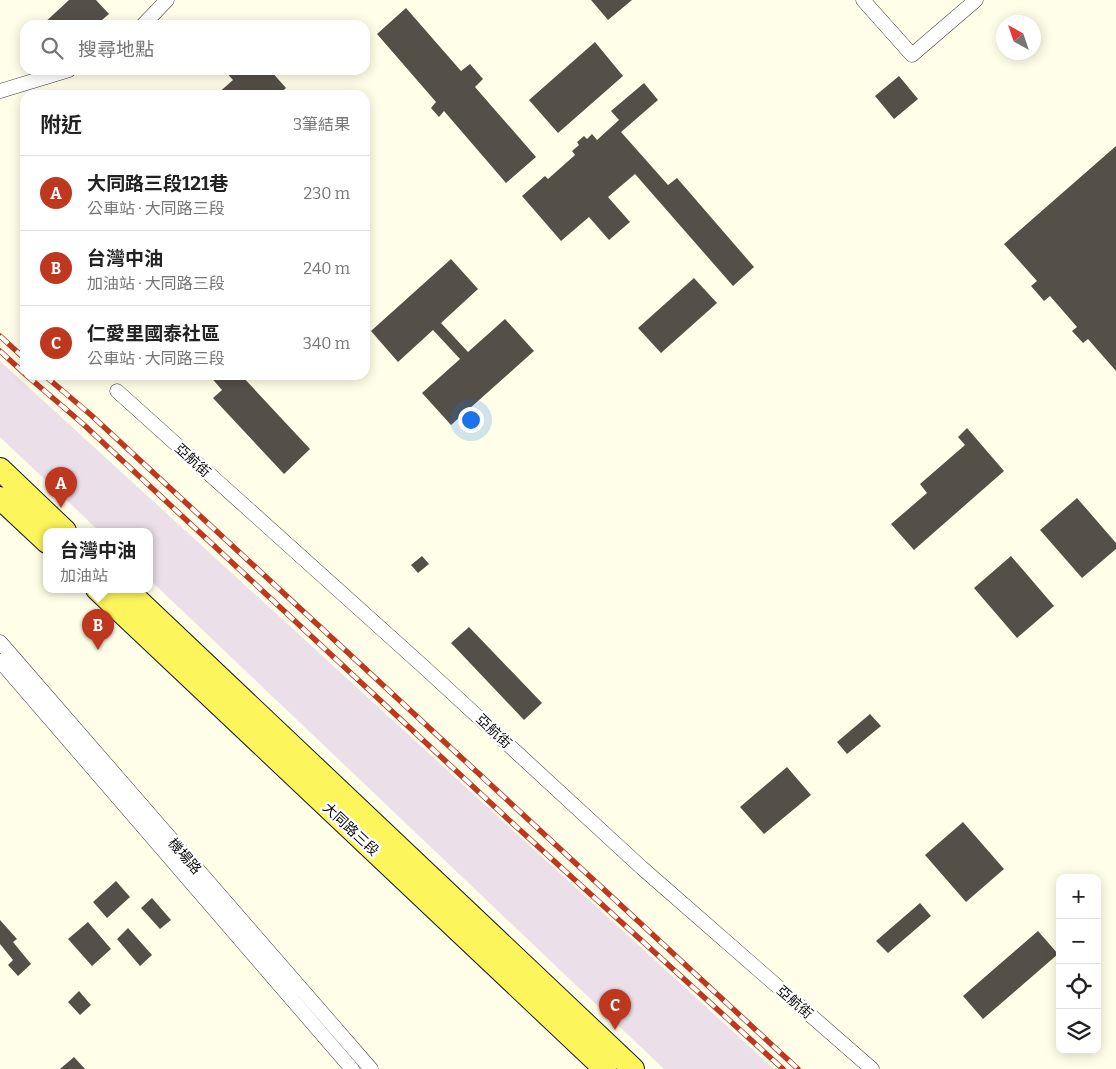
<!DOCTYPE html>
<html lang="zh-TW">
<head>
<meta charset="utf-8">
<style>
  :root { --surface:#fff; --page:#f6f6f6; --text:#222; --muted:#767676; --line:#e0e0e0; --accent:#be3820 }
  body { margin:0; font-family:Bitter,"Noto Sans TC",serif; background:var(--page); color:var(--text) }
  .controls { position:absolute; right:15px; bottom:15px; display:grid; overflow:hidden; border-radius:10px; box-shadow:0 2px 12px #0003 }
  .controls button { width:45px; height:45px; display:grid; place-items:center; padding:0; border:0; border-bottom:1px solid var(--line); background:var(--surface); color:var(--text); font:25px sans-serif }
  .compass { position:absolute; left:996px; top:15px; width:45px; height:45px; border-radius:50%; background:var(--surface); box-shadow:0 2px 12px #0003; rotate:320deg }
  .you { position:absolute; left:470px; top:419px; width:18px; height:18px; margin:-12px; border:4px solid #fff; border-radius:50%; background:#1a73e8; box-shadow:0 0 0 8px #1a73e833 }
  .badge { display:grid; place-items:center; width:32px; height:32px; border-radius:50%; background:var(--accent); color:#fff; font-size:16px; font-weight:700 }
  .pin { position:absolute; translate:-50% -41px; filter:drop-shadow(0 1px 2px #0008) }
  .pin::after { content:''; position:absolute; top:26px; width:18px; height:15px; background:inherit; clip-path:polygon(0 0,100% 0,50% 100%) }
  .popup { position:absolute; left:43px; top:528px; width:110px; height:65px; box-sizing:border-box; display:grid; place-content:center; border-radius:10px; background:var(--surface); filter:drop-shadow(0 1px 4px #0005); font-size:16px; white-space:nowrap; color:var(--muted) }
  .popup b { font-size:19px; color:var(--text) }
  .popup::after { content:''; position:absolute; left:50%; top:100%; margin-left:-10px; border:10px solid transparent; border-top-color:var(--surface) }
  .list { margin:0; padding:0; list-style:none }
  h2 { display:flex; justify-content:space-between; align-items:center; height:65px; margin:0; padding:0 20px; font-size:21px }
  h2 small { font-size:16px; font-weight:400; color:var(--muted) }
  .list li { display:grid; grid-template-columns:32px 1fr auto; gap:15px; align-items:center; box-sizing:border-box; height:75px; padding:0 20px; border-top:1px solid var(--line) }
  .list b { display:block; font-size:19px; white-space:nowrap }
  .list p { margin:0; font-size:16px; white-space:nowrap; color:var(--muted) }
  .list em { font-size:16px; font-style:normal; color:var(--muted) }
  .icon { flex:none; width:28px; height:28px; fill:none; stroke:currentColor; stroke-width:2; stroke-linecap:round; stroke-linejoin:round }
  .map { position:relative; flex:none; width:1116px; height:1069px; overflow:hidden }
  .search { position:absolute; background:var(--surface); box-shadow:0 2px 12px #0003; left:20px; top:20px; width:350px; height:55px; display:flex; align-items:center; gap:12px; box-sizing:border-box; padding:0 18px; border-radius:15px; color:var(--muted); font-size:19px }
  .panel { position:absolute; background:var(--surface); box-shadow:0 2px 12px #0003; left:20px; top:90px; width:350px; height:290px; border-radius:15px }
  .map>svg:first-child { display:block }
  .industrial { fill:#ebdfea }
  .building { fill:#544f47 }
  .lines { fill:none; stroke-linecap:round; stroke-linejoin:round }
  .minor-casing { stroke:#3e3e3e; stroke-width:15 }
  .primary-casing { stroke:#1c1c1c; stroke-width:24 }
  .minor { stroke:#fff; stroke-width:14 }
  .primary { stroke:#fdf55c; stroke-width:22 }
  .rail-casing { stroke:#be3820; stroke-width:5.5 }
  .rail { stroke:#fff; stroke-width:4; stroke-dasharray:11; stroke-linecap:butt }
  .labels { text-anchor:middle; stroke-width:5; stroke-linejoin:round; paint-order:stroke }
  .street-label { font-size:14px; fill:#0b0b0b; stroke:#fff }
</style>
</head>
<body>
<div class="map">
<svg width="1116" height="1069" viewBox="0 0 1116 1069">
  <rect width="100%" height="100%" fill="#ffffe9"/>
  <path class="industrial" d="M0,361L774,1069H664L149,579V531H99L0,437Z"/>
  <path class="building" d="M69,0H96L109,14L96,25H42Z
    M591,0H632L608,20Z
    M406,8L461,71L470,64L483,79L475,87L536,157L506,183L444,111L439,117L431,108L436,102L377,34Z
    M595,42L623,76L558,133L529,100Z
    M224,70H270L286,88L278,95H216L233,80Z
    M899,76L918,99L894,119L875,96Z
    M644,83L658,100L621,132L668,185L677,178L754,267L733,286L635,174L608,197L630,222L609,240L589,217L561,241L522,196L545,176L548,179L575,155L572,151L579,145L577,142L584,136L587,139L592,134L597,140L619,120L611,111Z
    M1116,146V371L1088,339L1083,343L1072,331L1077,327L1050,296L1044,301L1031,286L1037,281L1004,244Z
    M451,259L478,289L441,323L468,352L505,319L534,351L451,425L422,393L460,359L433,330L398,362L371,331Z
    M694,278L717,303L661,353L638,328Z
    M209,375H241L310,449L284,474L213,398L222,390Z
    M967,428L1004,471L914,550L891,524L927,493L920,484L965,445L958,437Z
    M1077,498L1116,543V549L1082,578L1040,530Z
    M422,556L429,564L418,573L411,565Z
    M1011,556L1054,606L1017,638L974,588Z
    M469,627L542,703L524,720L451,643Z
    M870,714L881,726L847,754L837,742Z
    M787,767L811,795L764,834L740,807Z
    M963,822L1004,869L966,902L925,855Z
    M116,881L130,897L107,918L93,902Z
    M152,898L171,920L160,929L141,908Z
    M920,903L931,916L888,953L876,941Z
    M0,920L17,939L13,942L31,964L18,976L8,965L13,960L0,944Z
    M88,922L111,949L92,966L68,939Z
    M128,928L152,955L140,966L117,939Z
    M1038,931L1058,954L983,1019L963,996Z
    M79,991L91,1005L80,1015L68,1002Z
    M74,1057L85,1069H60Z"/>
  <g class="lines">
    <defs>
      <path id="minor" d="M863,0L912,55L976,0
        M143,25L167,0
        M0,91L69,70
        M117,391L425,668L642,868L872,1069
        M0,642L371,1069
        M0,661L352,1069"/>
      <path id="primary" d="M0,469L65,531
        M0,498L47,542
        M97,589L605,1069
        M126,589L633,1069"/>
    </defs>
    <use href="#minor" class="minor-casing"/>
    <use href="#primary" class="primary-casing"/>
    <use href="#minor" class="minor"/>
    <use href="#primary" class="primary"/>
    <defs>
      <path id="rail" d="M0,336L25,359
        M0,351L25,374
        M26,375L83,424L510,821L783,1069
        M44,375L91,415L798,1069"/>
    </defs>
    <use href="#rail" class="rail-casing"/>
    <use href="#rail" class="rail"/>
  </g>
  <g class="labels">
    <g class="street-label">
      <text transform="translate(193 460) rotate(42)" y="5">亞航街</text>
      <text transform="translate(494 731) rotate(43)" y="5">亞航街</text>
      <text transform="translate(351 829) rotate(43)" y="5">大同路三段</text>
      <text transform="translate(185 856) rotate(49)" y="5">機場路</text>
      <text transform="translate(795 1002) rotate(41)" y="5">亞航街</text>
    </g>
  </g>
</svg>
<div class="controls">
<button>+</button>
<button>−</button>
<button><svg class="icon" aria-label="locate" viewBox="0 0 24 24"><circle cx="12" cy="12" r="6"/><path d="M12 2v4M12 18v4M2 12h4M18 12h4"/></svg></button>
<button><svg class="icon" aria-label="layers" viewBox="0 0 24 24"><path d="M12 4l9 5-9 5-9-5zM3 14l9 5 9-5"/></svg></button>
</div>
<svg class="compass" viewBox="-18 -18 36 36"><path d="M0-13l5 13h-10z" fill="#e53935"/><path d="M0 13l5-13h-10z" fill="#767676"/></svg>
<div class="you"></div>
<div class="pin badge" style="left:61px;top:508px">A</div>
<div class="pin badge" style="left:98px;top:650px">B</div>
<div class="popup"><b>台灣中油</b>加油站</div>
<div class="pin badge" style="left:615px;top:1030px">C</div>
<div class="search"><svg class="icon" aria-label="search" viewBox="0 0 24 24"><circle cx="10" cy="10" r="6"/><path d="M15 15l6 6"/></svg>搜尋地點</div>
<section class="panel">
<h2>附近<small>3筆結果</small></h2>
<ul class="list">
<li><span class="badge">A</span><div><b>大同路三段121巷</b><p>公車站 · 大同路三段</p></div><em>230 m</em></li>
<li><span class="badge">B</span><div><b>台灣中油</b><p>加油站 · 大同路三段</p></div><em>240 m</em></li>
<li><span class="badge">C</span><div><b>仁愛里國泰社區</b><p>公車站 · 大同路三段</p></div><em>340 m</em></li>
</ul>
</section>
</div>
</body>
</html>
